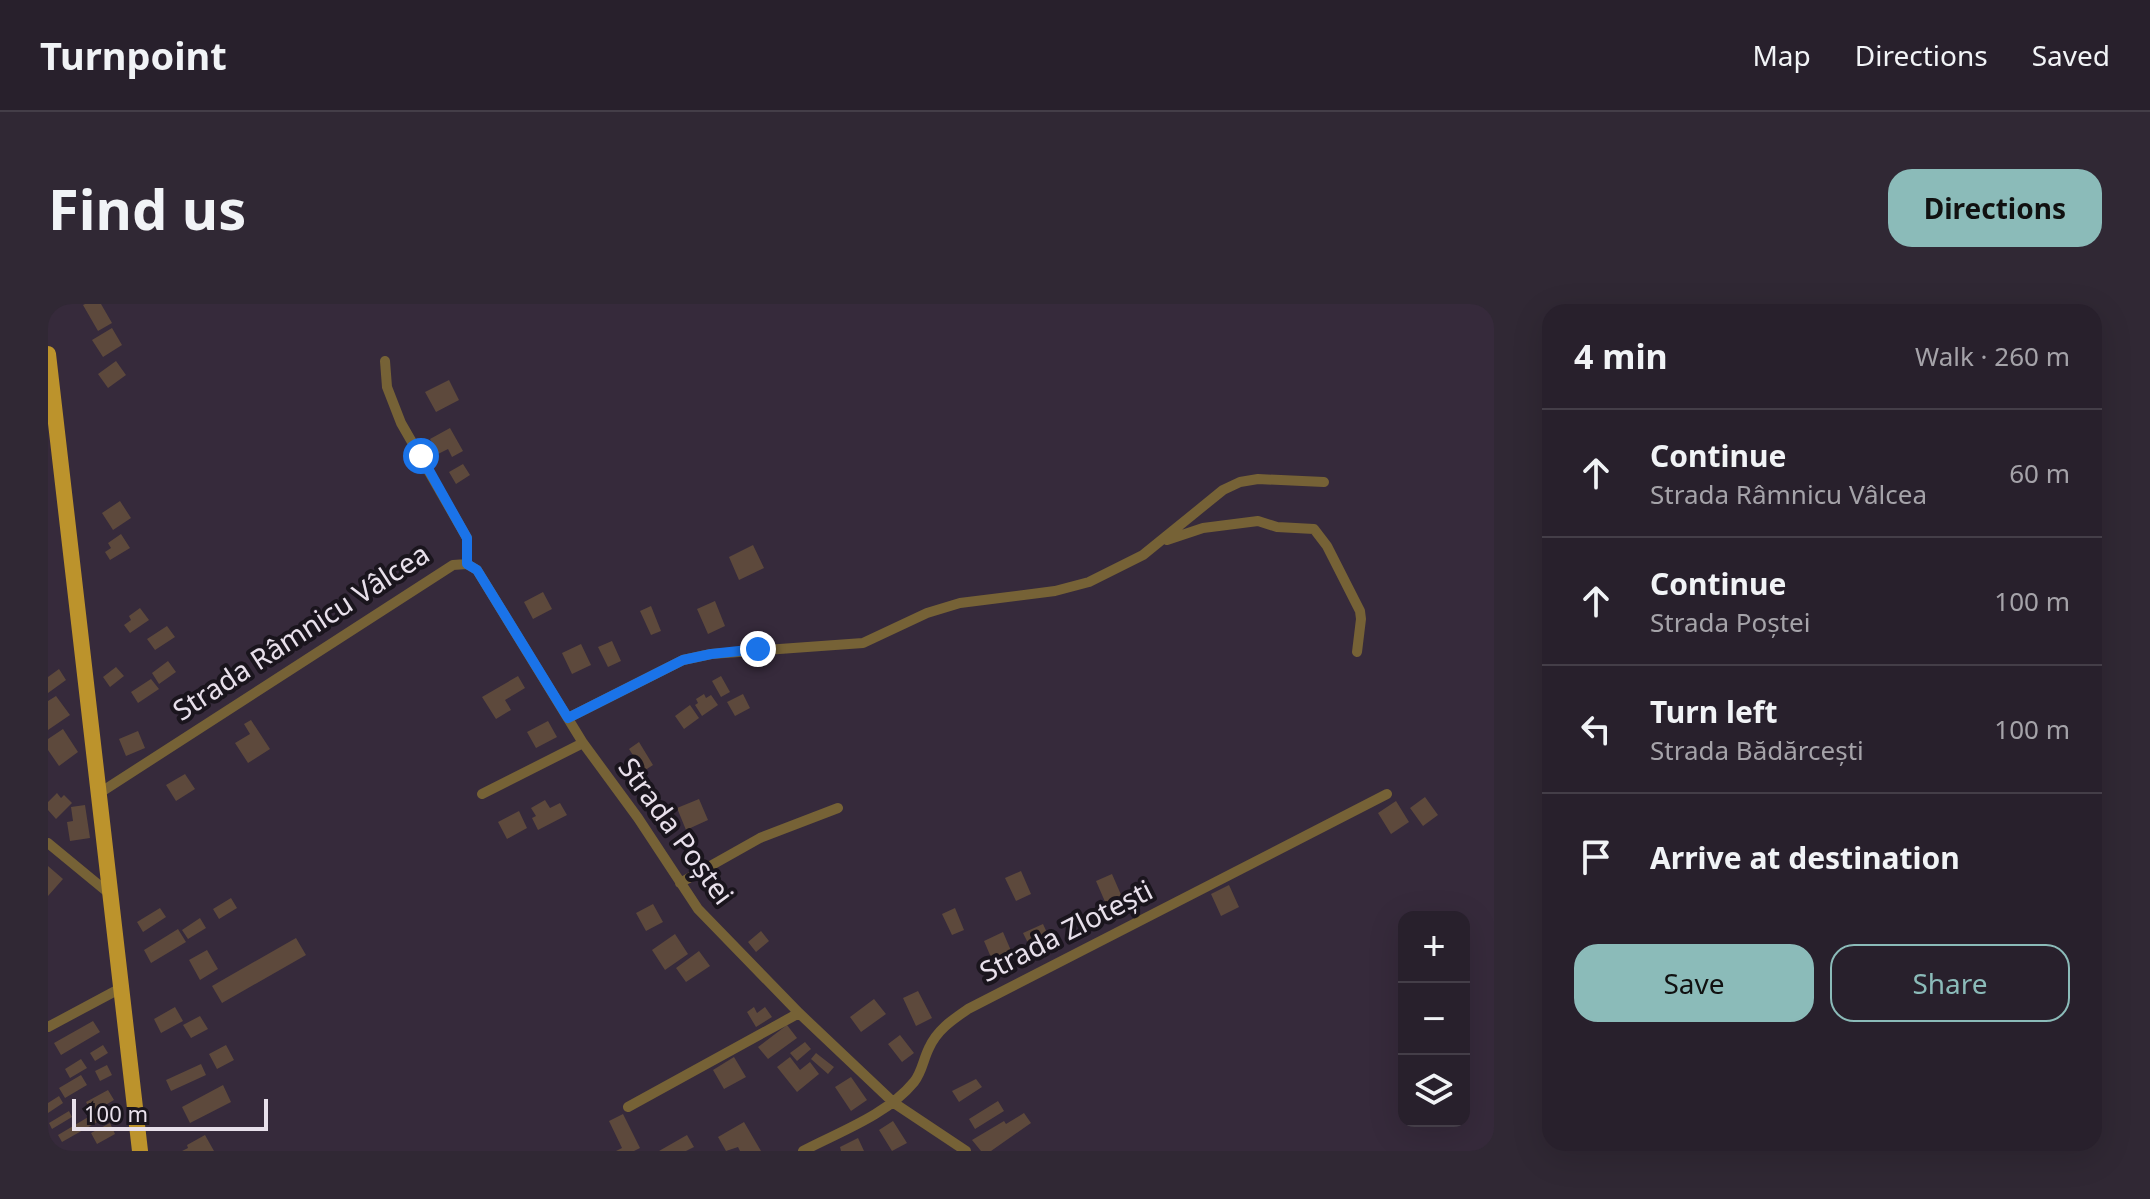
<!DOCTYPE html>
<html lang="en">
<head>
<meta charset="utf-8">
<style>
  :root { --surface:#28202c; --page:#302834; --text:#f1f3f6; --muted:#a5a3a9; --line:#443e48; --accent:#8bbbb9 }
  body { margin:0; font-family:"Noto Sans",sans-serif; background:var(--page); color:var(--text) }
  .controls { position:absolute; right:24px; bottom:24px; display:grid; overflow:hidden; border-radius:16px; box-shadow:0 8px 32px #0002 }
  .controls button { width:72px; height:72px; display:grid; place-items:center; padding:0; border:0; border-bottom:2px solid var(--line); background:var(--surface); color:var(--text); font:40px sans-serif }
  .scale { position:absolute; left:24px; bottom:20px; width:196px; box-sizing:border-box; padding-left:8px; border:4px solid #e8e0eb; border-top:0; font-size:22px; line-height:28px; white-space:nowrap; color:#e8e0eb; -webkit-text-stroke:6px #1a151d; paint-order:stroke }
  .stop { position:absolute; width:24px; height:24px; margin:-18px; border:6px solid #1a73e8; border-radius:50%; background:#fff }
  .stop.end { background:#1a73e8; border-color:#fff; box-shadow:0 2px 8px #0008 }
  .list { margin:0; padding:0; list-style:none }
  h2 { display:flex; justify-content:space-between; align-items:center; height:104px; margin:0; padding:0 32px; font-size:34px }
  h2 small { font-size:26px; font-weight:400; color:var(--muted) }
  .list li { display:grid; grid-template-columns:52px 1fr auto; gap:24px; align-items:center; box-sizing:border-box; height:128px; padding:0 32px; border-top:2px solid var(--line) }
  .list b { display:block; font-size:30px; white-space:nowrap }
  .list p { margin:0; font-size:26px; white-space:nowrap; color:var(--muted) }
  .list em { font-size:26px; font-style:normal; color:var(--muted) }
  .actions { display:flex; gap:16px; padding:24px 32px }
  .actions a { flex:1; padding:18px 0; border:2px solid var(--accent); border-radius:24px; text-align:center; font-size:28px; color:var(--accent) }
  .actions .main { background:var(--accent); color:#111 }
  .icon { flex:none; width:44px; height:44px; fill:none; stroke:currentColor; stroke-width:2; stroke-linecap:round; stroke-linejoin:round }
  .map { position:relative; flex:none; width:1446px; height:847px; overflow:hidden; border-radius:24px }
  header { display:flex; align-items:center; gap:48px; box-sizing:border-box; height:112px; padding:0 40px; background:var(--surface); border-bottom:2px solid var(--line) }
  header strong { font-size:38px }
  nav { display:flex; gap:44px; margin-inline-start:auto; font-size:28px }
  .intro { display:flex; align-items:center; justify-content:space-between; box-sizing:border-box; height:192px; padding:0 48px }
  h1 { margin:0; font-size:56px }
  .button { padding:20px 36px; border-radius:24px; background:var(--accent); color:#111; font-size:28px; font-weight:700 }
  main { display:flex; gap:48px; padding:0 48px }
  aside { flex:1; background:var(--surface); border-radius:24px; box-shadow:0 8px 32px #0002 }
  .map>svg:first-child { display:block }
  .building { fill:#5d493c }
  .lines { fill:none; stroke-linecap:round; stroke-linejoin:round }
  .street { stroke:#766236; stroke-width:10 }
  .primary { stroke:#bc932c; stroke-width:16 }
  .route { stroke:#1a73e8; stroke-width:10 }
  .labels { text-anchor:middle; stroke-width:8; stroke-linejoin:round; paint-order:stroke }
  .street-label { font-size:28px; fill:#e8e0eb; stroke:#1a151d }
</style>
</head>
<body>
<header>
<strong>Turnpoint</strong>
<nav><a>Map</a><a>Directions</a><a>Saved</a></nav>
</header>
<div class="intro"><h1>Find us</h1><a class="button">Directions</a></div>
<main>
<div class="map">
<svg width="1446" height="847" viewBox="0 0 1446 847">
  <rect width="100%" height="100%" fill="#362a3b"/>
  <path class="building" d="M37,0H53L64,19L50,27L35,1Z
    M64,24L74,41L55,53L44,36Z
    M68,57L78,71L60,84L50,70Z
    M401,76L411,96L388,108L377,88Z
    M402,124L415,147L404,153L400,145L390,150L382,135Z
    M415,160L422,171L408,180L401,168Z
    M72,197L83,214L65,226L54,209Z
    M73,230L82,244L62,256L57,248L63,244L60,239Z
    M705,241L716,264L691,276L681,253Z
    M495,288L504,305L485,315L476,298Z
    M667,297L677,322L660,330L649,305Z
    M603,302L613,327L603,331L592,307Z
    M92,304L101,316L82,329L76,321L83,316L81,312Z
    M119,322L127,333L107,346L99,335Z
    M564,337L573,357L560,363L550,343Z
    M533,340L543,361L524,370L514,349Z
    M120,357L128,368L111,380L104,369Z
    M68,363L76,372L62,383L55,373Z
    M11,365L18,376L0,389V373Z
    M470,372L477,384L457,396L463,406L448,415L434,393Z
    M673,372L682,388L673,393L664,377Z
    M103,375L111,385L90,399L83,388Z
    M656,390L658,394L663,391L670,401L654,412L647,401L650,399L648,395Z
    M695,390L702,404L687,412L679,398Z
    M8,392L22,411L0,426V397Z
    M642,401L651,414L636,425L627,412Z
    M203,416L222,445L200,459L187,439L202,430L196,420Z
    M500,417L509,433L488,444L479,428Z
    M15,425L30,448L11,462L0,446V435Z
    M90,427L97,444L78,452L71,435Z
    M591,438L605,461L588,472L582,464L590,459L581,445Z
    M137,470L147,485L128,497L118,481Z
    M9,489L13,494L16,491L24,499L8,515L0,506V498Z
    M1377,493L1390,511L1375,522L1362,504Z
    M651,495L660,516L638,526L629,504Z
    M497,496L502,504L512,499L519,511L490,526L484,514L488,512L483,504Z
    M1348,497L1361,518L1343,530L1330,509Z
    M37,501L42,534L22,537L19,518L25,517L23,503Z
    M471,507L479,524L459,535L450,518Z
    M0,562L15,575L0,592Z
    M973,567L983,590L968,597L957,574Z
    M1064,570L1074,593L1058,600L1048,577Z
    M1181,581L1191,603L1173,612L1163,590Z
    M183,594L189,604L171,615L165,605Z
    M605,600L615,618L598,627L588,609Z
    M112,604L118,613L95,628L89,618Z
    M907,604L916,626L904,631L894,610Z
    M152,614L158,624L140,635L134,626Z
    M995,620L1006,644L987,653L975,629Z
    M130,625L138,638L103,659L96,646Z
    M713,627L721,637L708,648L700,638Z
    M955,628L964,649L945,658L936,637Z
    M627,630L640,650L617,666L604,646Z
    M248,634L258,651L174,699L164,682Z
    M159,646L170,665L152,676L141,656Z
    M651,647L662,662L638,678L628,664Z
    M870,687L884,714L868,722L855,694Z
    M826,695L838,710L813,728L802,713Z
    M127,703L135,717L113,729L106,715Z
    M706,703L709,709L717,703L724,713L708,723L699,708Z
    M152,712L160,725L143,734L135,721Z
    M45,717L52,728L13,751L6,739Z
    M739,721L749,734L720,755L710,743Z
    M852,731L866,749L854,758L840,740Z
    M757,738L763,745L749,757L742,749Z
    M55,741L60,749L47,757L42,749Z
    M178,741L186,756L169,765L161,750Z
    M768,749L786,763L780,770L763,755Z
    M686,753L698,773L676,785L665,766Z
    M742,753L752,766L762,758L771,770L749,788L729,763Z
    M33,755L39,764L22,774L17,765Z
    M153,760L158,771L123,787L118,776Z
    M59,761L64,771L52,777L47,767Z
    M33,771L39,781L17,794L11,784Z
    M803,773L819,796L803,807L787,783Z
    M928,775L934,783L911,798L904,787Z
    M175,781L183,798L142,819L134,803Z
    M60,786L66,796L44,809L38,798Z
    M11,792L15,799L0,809V799Z
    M950,797L956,807L927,825L921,815Z
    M21,807L24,813L4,825L1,819Z
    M47,809L51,817L14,838L10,831Z
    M976,809L983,819L943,847H933L924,836L956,817L958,820Z
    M575,810L592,844L586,847H568L574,844L561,817Z
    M845,817L859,839L844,847L831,826Z
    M696,818L713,847H692L690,843L678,847L670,833Z
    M62,819L67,830L49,840L43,829Z
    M157,831L166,847H134L140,844L139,841Z
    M639,831L646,843L638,847H611Z
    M810,834L816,847H793L792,843Z"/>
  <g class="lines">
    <path class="street" d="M337,57L339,83L353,119L419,234V260
      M1119,236L1155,224L1210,217L1229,223L1266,225L1279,242L1312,307L1313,315L1309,348
      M419,260L429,266L535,439L590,514L650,605L751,709L846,799L918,847
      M520,414L635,356L663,350L815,339L879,309L912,299L1007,287L1041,278L1095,251L1175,186L1192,178L1210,175L1276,178
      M50,490L405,261L419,260
      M434,490L535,439
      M0,539L63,591
      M632,579L712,534L790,504
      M0,723L73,684
      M580,803L751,709
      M755,847C791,828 839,811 866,778C874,768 875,756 881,744C889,726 904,716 920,705L1339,490"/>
    <path class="primary" d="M0,50L92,847"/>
  </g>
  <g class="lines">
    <path class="route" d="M373,152L419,234V260L429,266L520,414L635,356L663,350L710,345"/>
  </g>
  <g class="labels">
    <g class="street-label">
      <text transform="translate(253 328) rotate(-33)" y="10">Strada Râmnicu Vâlcea</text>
      <text transform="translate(628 527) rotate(54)" y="10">Strada Poștei</text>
      <text transform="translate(1018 627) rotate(-27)" y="10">Strada Zlotești</text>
    </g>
  </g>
</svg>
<div class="controls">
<button>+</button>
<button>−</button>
<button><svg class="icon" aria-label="layers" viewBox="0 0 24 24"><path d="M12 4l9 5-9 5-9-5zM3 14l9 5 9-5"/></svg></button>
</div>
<div class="scale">100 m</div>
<div class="stop" style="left:373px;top:152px"></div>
<div class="stop end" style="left:710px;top:345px"></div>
</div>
<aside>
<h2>4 min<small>Walk · 260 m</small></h2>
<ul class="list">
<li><svg class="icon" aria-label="ahead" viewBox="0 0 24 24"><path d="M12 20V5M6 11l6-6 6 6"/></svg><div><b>Continue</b><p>Strada Râmnicu Vâlcea</p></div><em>60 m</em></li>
<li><svg class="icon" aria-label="ahead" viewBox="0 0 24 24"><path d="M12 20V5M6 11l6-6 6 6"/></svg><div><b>Continue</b><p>Strada Poștei</p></div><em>100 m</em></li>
<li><svg class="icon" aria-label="left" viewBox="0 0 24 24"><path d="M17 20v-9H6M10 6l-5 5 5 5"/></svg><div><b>Turn left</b><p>Strada Bădărcești</p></div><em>100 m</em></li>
<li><svg class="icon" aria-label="arrive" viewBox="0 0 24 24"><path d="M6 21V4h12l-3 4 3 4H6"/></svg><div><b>Arrive at destination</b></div></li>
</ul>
<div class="actions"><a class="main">Save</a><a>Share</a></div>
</aside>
</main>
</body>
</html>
